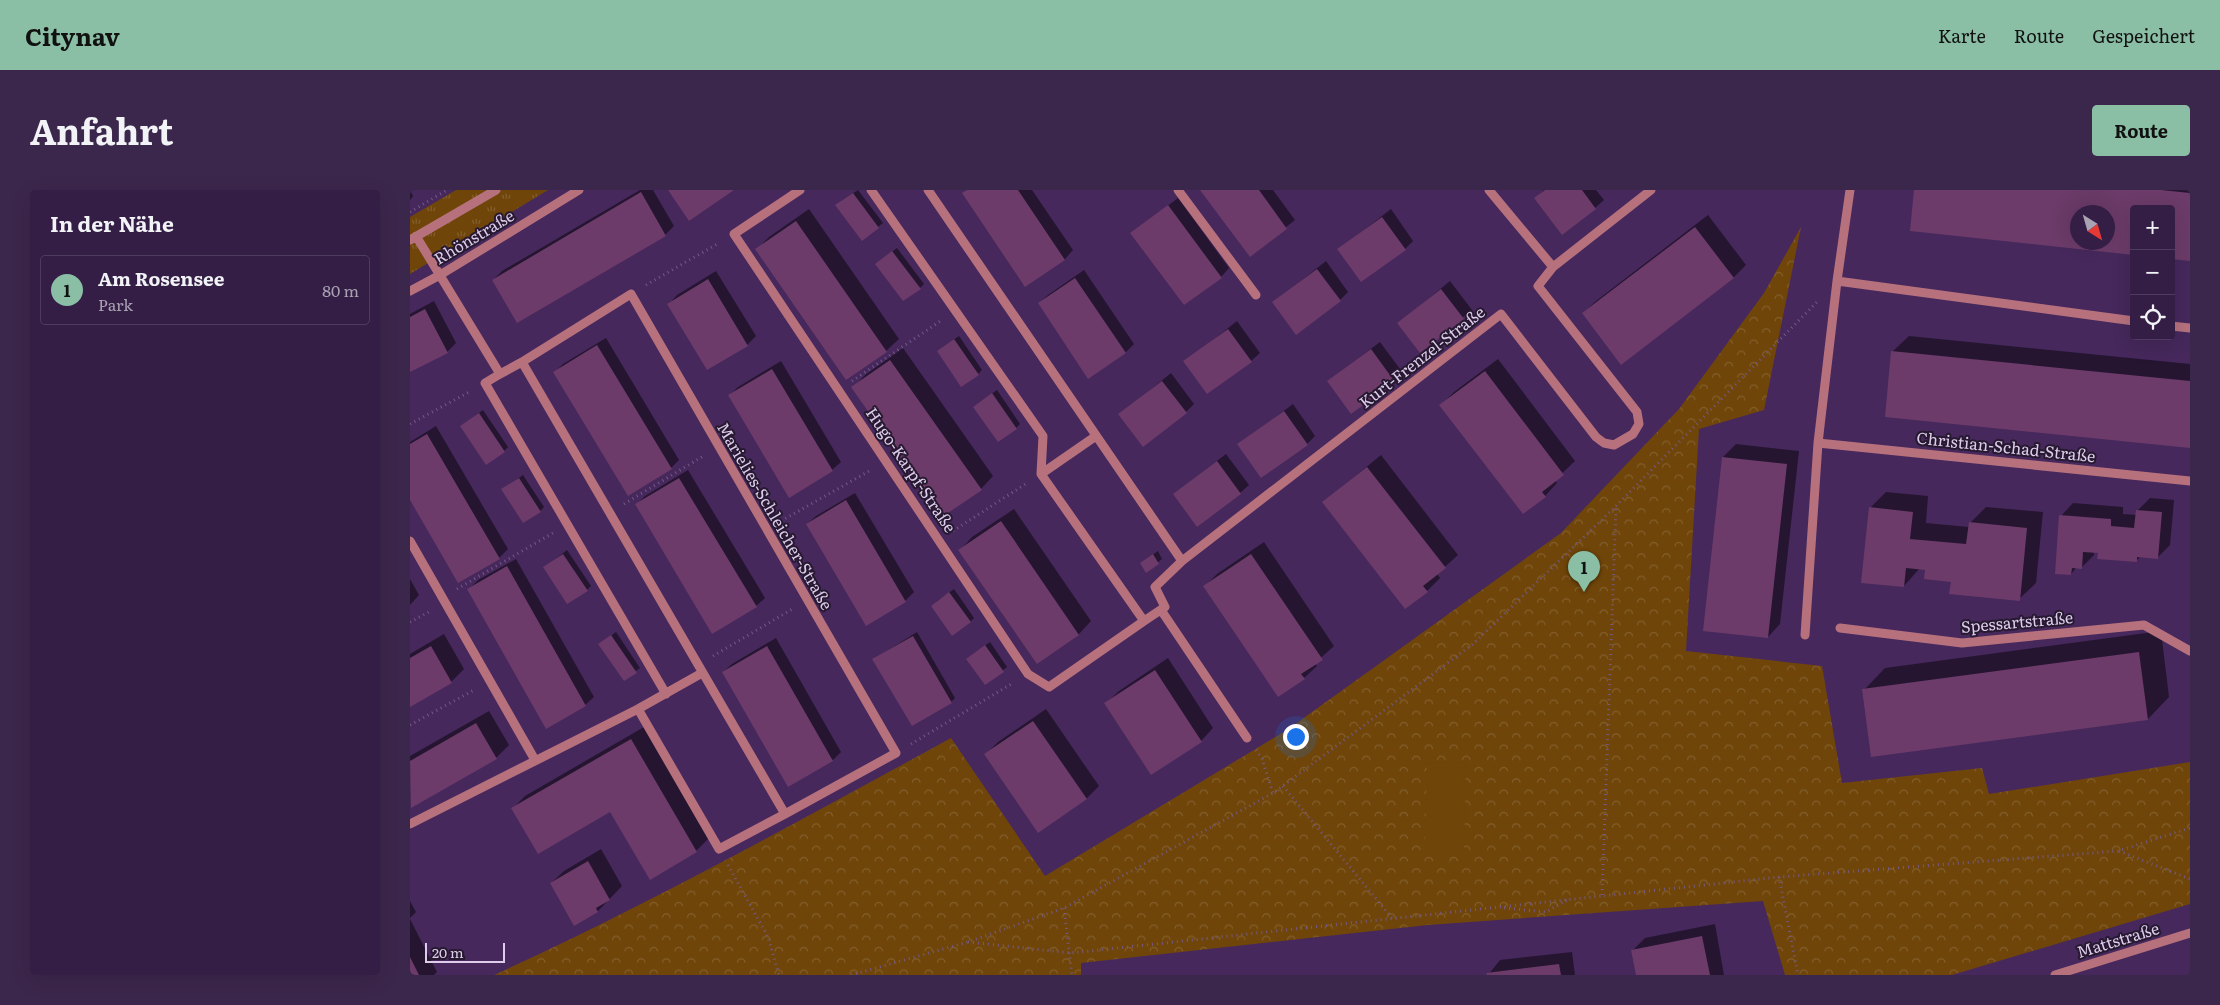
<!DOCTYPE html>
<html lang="de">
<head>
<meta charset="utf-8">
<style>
  :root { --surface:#341e45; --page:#3c274c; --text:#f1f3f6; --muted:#a9a2b3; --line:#4e3c5e; --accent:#8abfa5 }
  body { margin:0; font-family:Literata,serif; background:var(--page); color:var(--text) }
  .controls { position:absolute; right:15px; top:15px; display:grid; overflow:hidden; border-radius:5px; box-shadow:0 5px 20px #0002 }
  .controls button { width:45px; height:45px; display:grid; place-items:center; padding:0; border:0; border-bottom:1px solid var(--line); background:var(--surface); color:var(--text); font:25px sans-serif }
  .compass { position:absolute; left:1660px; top:15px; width:45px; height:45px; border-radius:50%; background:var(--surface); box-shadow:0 5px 20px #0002; rotate:143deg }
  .scale { position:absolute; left:15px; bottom:12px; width:80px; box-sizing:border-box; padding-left:5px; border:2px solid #ddccec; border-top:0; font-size:14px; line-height:18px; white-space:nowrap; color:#ddccec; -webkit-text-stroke:4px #261930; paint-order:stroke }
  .you { position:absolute; left:885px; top:546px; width:18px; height:18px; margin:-12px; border:4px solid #fff; border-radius:50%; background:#1a73e8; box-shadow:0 0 0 8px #1a73e833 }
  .badge { display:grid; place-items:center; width:32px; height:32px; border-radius:50%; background:var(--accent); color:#111; font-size:16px; font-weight:700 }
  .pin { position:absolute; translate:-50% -41px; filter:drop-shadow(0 1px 2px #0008) }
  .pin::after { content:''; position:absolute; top:26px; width:18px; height:15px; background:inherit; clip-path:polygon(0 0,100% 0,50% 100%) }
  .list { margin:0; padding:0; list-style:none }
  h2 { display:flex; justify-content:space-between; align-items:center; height:65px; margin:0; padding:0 20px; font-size:21px }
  h2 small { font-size:16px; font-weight:400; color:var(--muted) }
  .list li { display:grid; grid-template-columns:32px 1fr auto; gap:15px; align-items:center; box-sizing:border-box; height:70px; margin:0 10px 10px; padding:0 10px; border:1px solid var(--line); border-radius:5px }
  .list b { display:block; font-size:19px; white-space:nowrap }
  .list p { margin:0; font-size:16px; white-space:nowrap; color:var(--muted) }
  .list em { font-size:16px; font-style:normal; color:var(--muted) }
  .icon { flex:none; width:28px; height:28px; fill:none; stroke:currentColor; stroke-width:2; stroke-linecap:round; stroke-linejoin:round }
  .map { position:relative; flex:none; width:1780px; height:785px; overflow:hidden; border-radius:5px }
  header { display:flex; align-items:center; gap:30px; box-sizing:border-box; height:70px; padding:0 25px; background:var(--accent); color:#111 }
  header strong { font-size:24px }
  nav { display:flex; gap:28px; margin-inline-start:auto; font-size:18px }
  .intro { display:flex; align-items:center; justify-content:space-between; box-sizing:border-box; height:120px; padding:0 30px }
  h1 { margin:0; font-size:35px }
  .button { padding:12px 22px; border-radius:5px; background:var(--accent); color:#111; font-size:18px; font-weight:700 }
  main { display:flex; gap:30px; padding:0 30px }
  aside { flex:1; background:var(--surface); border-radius:5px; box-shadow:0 5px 20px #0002 }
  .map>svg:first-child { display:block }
  .grass { fill:url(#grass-tufts) }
  .park { fill:url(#park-crowns) }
  .garden { fill:#6f4509 }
  .shadow { fill:#0007; fill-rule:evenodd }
  .building { fill:#6c3b69; fill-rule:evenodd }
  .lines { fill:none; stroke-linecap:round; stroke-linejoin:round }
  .path { stroke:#745a88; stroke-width:3; stroke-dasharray:1 4; stroke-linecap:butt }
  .minor { stroke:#b6717d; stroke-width:9 }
  .labels { text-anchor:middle; stroke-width:4; stroke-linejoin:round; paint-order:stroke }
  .street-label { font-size:16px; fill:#ddccec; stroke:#261930 }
</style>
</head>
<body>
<header>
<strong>Citynav</strong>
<nav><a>Karte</a><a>Route</a><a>Gespeichert</a></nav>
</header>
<div class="intro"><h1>Anfahrt</h1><a class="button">Route</a></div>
<main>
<aside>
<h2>In der Nähe<small></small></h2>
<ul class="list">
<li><span class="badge">1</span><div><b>Am Rosensee</b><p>Park</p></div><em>80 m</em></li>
</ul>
</aside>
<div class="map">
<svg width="1780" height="785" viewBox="0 0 1780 785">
  <defs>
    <pattern id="grass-tufts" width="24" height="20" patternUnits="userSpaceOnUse" patternTransform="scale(1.25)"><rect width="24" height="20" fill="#6f4509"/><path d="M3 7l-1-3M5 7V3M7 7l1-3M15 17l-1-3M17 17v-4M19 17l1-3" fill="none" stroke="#835f2d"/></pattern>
    <pattern id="park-crowns" width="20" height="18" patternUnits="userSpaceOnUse" patternTransform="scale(1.25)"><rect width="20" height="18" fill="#6f4509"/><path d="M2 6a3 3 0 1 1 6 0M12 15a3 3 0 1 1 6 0" fill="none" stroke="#835f2d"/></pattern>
  </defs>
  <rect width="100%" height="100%" fill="#46285c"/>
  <path class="grass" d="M46,0H138L0,84V27Z"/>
  <path class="park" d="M1391,37L1354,220L1289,239L1276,461L1412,476L1432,593L1572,578L1579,604L1780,572V714L1542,785H1375L1353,711L1018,735L671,773V785H84C240,714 391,630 541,548L635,686L877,540L1151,343L1269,219L1354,103Z"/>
  <path class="garden" d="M1017,572L1056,573L1054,660H1015Z"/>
  <path class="shadow" d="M0,0L3,6L0,10Z
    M230,0H243L264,36L255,45L108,131L83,90L92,81Z
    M448,0L473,33L452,49L431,11Z
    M557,0H622L663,60L655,69L616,96Z
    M792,0H863L885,30L840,65Z
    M1134,0H1186L1194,10L1185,18L1126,8Z
    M1505,0H1780V70L1761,19H1724V64L1501,40ZM1668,22H1698V52H1668Z
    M768,8L819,78L811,87L722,43Z
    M399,19L489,149L476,161L347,59L359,47Z
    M981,19L1003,51L995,59H929Z
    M1298,25L1336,75L1324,87L1211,173L1173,123L1186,111Z
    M487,58L514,94L510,98L471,70Z
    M916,71L938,102L930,110L864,112Z
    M674,80L724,154L715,163L629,113L638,105Z
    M306,81L346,146L337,155L259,114L267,105Z
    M1040,91L1062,120L1010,161L989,133Z
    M24,111L46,153L37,162L0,181V124Z
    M827,131L850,163L841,171L775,172Z
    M549,146L572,180L568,184L533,157Z
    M1499,146L1780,174V256L1482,162Z
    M196,148L269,270L261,278L145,182L153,174Z
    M970,152L993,183L984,191H918Z
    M493,158L583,286L571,299L443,198L455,185Z
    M1088,169L1165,271L1145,290L1147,293L1135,306L1031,215L1044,202Z
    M371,171L431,272L422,280L320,205L328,197Z
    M761,183L784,214L776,222L710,225Z
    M587,200L610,234L606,238L569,213Z
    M883,214L905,246L897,254H829Z
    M73,220L98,257L94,261L52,236Z
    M26,236L98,359L89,368L0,307V252Z
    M1326,254L1389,261L1370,434L1358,447L1313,267Z
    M816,264L839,295L830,303L764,304Z
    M971,265L1048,365L1027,384L1030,388L1017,401L914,312Z
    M278,280L355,408L346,416L226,315L235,306Z
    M113,285L134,317L130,321L93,299Z
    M1476,302L1518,306L1516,333L1559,337L1560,333L1576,317L1633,322L1626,393L1609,409L1542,391L1510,378L1494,396L1460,318Z
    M445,303L504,402L495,411L457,434L397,334L406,326Z
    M1740,308L1764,310L1760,355L1748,367L1731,366L1726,371L1684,362V365L1671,378L1667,377L1661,384L1651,326L1663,313L1713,317V324L1727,325V321Z
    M604,319L681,431L669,444L627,472L550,360L562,347Z
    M854,352L924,456L905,473L907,476L894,488L795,396L807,384Z
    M157,360L181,396L177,400L135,377Z
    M748,361L752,369L736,381L735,370Z
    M106,369L184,507L175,515L59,399L68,390Z
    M0,389L9,405L0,415Z
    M544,399L564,428L560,432L526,412Z
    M1751,441L1759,507L1738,529L1454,500L1475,478Z
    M206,442L230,478L214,489L190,454Z
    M507,442L545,508L541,512L464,469Z
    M34,444L54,479L41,492L0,515V464Z
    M366,448L431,562L423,570L313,482L322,474Z
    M580,452L597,477L576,493L562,465Z
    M758,468L803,538L791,551L696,513L709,501Z
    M636,519L689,596L676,609L576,564L588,552Z
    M79,521L99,555L86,568L2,616L0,566Z
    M234,537L299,648L286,661L201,620L103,618L115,606Z
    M191,659L212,696L188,721L165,734L141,693L154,681Z
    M0,711L6,722L0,728Z
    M0,729L27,782L24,785H0Z
    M1305,734L1314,785H1227L1222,761L1235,748Z
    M1162,762L1165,785H1078L1090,770Z"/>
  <path class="building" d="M258,0H324L279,31Z
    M557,0H608L655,70L615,97L552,3Z
    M790,0H849L877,39L840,67Z
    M1135,0H1172L1186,19L1152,45L1124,8Z
    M1504,0H1751L1780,3V71L1761,69V19H1724V65L1500,41ZM1668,22H1698V52H1668Z
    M231,2L256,46L107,133L82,90Z
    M443,3L469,38L452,51L425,15Z
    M758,15L812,88L774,115L720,43Z
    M972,27L996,60L951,92L927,59Z
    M386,31L477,162L436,190L345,59Z
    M1285,37L1324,88L1211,175L1172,123Z
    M482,61L511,99L493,111L465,74Z
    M907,79L931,111L886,145L862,112Z
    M665,88L716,163L678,189L628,113Z
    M298,89L338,156L297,180L257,114Z
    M1031,99L1054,129L1010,163L987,133Z
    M15,119L38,163L0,182V127Z
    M818,139L842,172L797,204L773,171Z
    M544,149L569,185L551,197L527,161Z
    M187,155L262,279L218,306L143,182Z
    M961,159L985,192L941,224L917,191Z
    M1481,161L1780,191V258L1475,227Z
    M480,170L572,300L532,327L441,197Z
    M362,179L423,281L379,308L318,205Z
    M1075,181L1154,285L1132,302L1136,307L1113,324L1029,215Z
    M752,191L777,223L733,257L708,224Z
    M582,203L607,239L588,252L563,217Z
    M874,221L898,255L851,288L827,254Z
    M69,223L95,262L76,275L50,236Z
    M17,244L90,369L48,393L0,310V254Z
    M1312,267L1377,274L1358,448L1293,441Z
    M807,271L831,304L787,337L763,304Z
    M957,277L1036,378L1013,396L1018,402L995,419L912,312Z
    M109,288L131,322L113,333L91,299Z
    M269,288L347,417L302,444L225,314Z
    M436,310L496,412L456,436L396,334Z
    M1459,317L1503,322L1500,349L1556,354L1559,332L1617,338L1610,411L1539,404L1541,392L1514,389L1515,380L1496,378L1494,397L1451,393Z
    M1726,320L1752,322L1748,369L1727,367V372L1687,369L1688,363L1673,362L1672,379L1662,378L1661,385L1645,384L1649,325L1701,329V336L1724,338Z
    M591,331L669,445L627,474L548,360Z
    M153,364L178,401L157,414L133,377Z
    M743,364L749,374L736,383L730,373Z
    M841,364L913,470L891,484L895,489L868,507L793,396Z
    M97,376L176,516L136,539L57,399Z
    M539,402L561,432L542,446L521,416Z
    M201,445L227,483L214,491L188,454Z
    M503,446L542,513L502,536L462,469Z
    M575,455L594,482L575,495L556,469Z
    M21,456L42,493L0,517V468Z
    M357,456L423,571L378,597L312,482Z
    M1729,462L1738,530L1461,567L1452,499Z
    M745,480L792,552L741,585L694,513Z
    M623,531L677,609L628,643L574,564Z
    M66,533L87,569L1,618L0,571Z
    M221,549L287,662L240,690L200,622L128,664L101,618Z
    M178,671L200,710L186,718L188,722L164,736L140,693Z
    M1292,746L1300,785H1226L1221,760Z
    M0,767L9,785H0Z
    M1149,774L1151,785H1077L1076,783Z"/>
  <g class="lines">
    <path class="path" d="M0,22L37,0
      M236,95L309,53
      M442,191L532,130
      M0,234L61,201
      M214,314L295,265
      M371,331L461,280
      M543,341L617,293
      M47,399L143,343
      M0,432L19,422
      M303,466L384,418
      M0,535L64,500
      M501,554L603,493
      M846,560L852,569L863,603
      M873,596L982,728
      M1709,661L1780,689
      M318,675L358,747L369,785
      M1369,687L1388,785
      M1192,705L1206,317
      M654,718L662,785
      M1094,718L1136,722L1157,710
      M558,752L661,763L1369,687L1708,661L1780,638
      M441,785L558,752L654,718L863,603L1063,454L1206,316L1407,112"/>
    <path class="minor" d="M390,0L324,44L618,484L639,497L734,431
      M461,0L633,246L631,284L734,431L755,417L745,397L772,371L518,0
      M768,0L846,105
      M1079,0L1143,77
      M6,46L90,184L75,193L256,504
      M0,50L86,0
      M1427,91L1724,131
      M0,101L30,85L169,0
      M1761,136L1780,138
      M112,172L221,104L486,563L375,624
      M90,184L112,172L375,624L309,659L228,519
      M1408,253L1780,291
      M631,284L686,246
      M0,351L125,570
      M772,371L1091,124L1186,247L1194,253L1204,255L1223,244L1229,234L1227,222L1128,96L1143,77L1241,0
      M751,420L837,548
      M1430,438L1552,453L1734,435L1780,461
      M1395,445L1408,253L1427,91L1440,0
      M0,634L228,519L292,483
      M1645,785L1780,743"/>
  </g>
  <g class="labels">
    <g class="street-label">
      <text transform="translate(64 47) rotate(-31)" y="6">Rhönstraße</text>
      <text transform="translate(1012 167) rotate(-38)" y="6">Kurt-Frenzel-Straße</text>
      <text transform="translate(1596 257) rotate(6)" y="6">Christian-Schad-Straße</text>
      <text transform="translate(501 280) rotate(56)" y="6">Hugo-Karpf-Straße</text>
      <text transform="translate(365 326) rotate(60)" y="6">Marielies-Schleicher-Straße</text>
      <text transform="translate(1607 432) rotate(-5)" y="6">Spessartstraße</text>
      <text transform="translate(1708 750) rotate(-17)" y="6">Mattstraße</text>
    </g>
  </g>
</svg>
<div class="controls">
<button>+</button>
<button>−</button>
<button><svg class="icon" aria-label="locate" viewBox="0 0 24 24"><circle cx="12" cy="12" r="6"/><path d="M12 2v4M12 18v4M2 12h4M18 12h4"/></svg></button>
</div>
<svg class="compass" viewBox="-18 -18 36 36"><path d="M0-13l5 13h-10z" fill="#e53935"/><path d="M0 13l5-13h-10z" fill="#a9a2b3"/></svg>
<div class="scale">20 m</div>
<div class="you"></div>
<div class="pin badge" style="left:1174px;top:402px">1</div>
</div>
</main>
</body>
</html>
